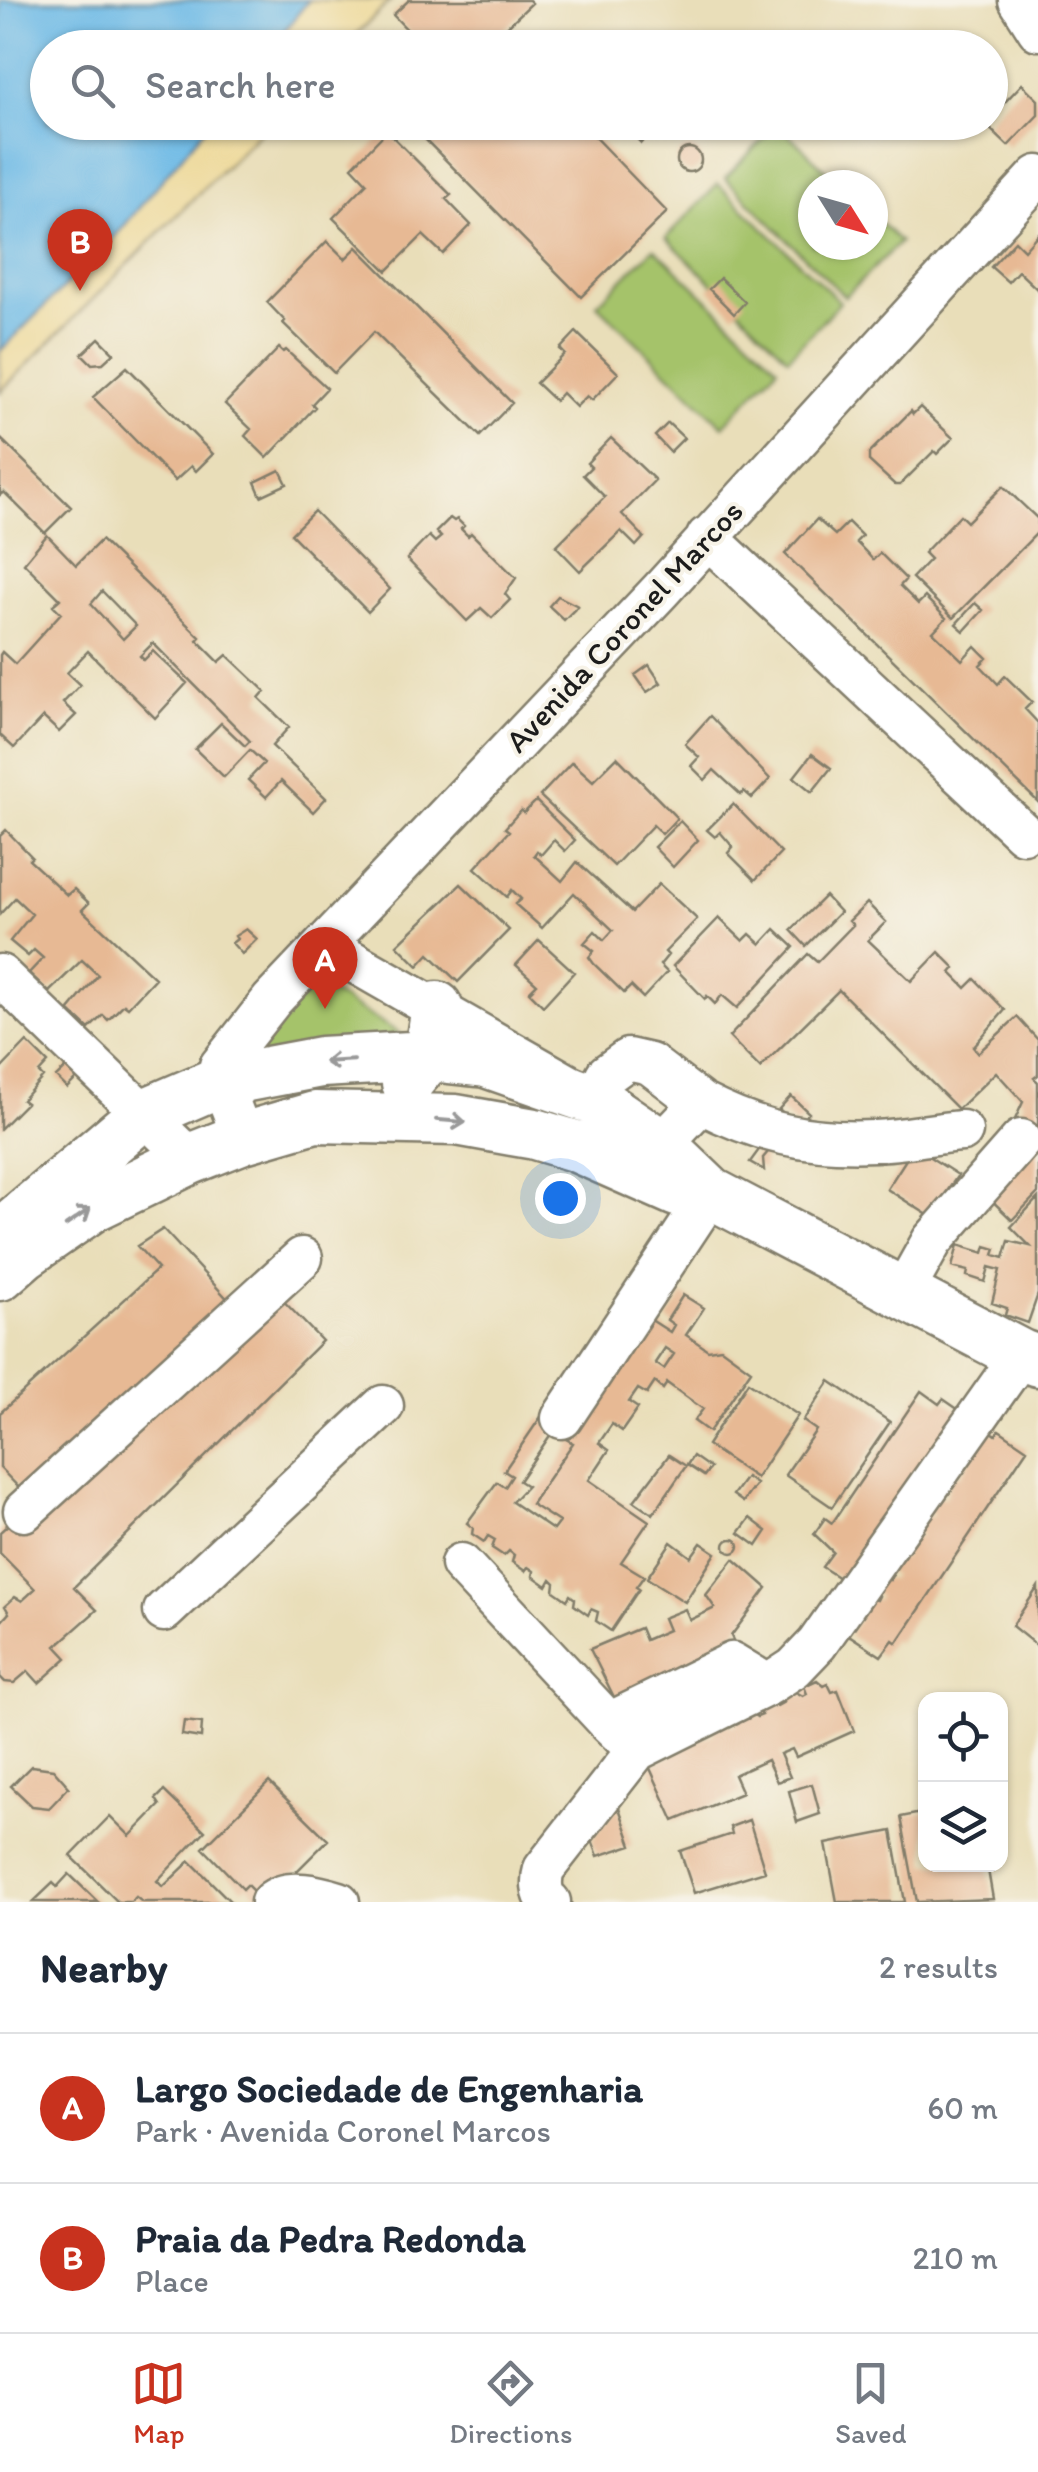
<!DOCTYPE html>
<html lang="en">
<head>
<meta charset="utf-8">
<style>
  :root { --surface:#fff; --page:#f2f2f3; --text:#1f2937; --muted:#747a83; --line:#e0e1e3; --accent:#c8321e }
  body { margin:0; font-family:Itim,sans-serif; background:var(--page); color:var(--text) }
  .controls { position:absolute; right:30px; bottom:30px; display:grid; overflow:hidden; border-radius:20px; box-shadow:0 2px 8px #0004 }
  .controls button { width:90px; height:90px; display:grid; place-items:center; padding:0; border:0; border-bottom:2px solid var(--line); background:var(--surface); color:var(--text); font:50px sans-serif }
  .compass { position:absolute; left:798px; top:170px; width:90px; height:90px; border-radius:50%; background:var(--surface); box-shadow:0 2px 8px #0004; rotate:127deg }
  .you { position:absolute; left:560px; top:1198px; width:35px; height:35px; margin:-25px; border:8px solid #fff; border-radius:50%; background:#1a73e8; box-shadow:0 0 0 15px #1a73e833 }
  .badge { display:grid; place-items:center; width:65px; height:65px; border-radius:50%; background:var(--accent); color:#fff; font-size:32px; font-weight:700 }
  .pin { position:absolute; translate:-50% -82px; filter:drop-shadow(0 2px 5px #0008) }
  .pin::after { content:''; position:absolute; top:52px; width:35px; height:30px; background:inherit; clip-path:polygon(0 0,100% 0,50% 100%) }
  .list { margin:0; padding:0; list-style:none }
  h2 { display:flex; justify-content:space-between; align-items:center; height:130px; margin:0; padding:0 40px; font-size:42px }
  h2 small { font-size:32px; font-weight:400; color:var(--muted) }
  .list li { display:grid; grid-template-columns:65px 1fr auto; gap:30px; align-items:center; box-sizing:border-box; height:150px; padding:0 40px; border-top:2px solid var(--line) }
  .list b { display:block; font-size:38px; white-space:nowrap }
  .list p { margin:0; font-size:32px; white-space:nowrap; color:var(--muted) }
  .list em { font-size:32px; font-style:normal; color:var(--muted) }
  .icon { flex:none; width:55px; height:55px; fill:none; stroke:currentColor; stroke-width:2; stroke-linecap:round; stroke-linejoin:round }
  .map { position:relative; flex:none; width:1038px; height:1902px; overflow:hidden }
  .search { position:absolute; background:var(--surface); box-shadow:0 2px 8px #0004; left:30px; right:30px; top:30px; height:110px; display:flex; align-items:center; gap:25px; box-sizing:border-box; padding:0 35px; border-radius:55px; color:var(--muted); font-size:38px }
  .sheet { height:430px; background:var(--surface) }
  nav { display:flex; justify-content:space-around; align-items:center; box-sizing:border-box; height:140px; border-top:2px solid var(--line); background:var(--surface); font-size:28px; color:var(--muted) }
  nav a { display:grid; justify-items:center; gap:5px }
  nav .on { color:var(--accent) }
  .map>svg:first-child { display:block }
  .green { fill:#a5c36b; stroke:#607044; stroke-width:2.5 }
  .sand { fill:#eeda9e; stroke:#857b5d; stroke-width:2.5 }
  .water { fill:#6cb9e6; stroke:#446a81; stroke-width:2.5 }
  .building { fill:#e7b994; fill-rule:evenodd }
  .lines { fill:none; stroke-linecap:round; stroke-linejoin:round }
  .minor-casing { stroke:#827d6a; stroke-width:45 }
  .major-casing { stroke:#827d6a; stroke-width:55 }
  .minor { stroke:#fff; stroke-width:40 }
  .major { stroke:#fff; stroke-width:50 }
  .oneway { stroke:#999 }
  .labels { text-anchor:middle; stroke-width:8; stroke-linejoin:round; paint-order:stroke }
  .street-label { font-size:32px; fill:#1c1c1c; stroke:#f7f3e8 }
</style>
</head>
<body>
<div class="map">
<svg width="1038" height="1902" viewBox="0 0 1038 1902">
  <rect width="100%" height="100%" fill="#f7f3e8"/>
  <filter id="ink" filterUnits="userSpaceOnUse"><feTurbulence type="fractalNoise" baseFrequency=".01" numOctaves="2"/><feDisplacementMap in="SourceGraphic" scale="20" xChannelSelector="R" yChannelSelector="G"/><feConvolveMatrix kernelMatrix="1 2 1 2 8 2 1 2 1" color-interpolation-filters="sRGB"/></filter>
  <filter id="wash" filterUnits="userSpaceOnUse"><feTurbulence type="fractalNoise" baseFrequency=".0048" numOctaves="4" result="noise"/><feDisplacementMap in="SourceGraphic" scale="40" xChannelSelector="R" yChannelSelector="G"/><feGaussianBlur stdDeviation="2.25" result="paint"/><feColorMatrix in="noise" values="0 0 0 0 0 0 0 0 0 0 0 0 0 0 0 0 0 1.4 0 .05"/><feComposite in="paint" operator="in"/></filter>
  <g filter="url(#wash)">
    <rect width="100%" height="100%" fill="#e9deb9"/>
    <path class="green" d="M778,124L841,185H813V245H873V216L900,242L845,297L725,178Z
      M718,184L840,302L788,358L666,238Z
      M654,248L778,367L723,426L597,304Z
      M316,984L401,1034L238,1061Z"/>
    <path class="sand" d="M309,0H391L344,47L271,48Z
      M209,123H269L0,392V351L119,232Z"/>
    <path class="water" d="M0,0H309L271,47L48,48V122L209,123L119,232L0,351Z"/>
    <g id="blocks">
      <path class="building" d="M409,0H529L532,3L497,36L508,48H425L393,15Z
        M1022,84L1038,100V115L1008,146L983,122H990V118Z
        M408,122H580L667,212L581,297Z
        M620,122H661L641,143Z
        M387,131L451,195L446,199L471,225L443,254L423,235L387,271L333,218L367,183L352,167Z
        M677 160a12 12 0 1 1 24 0a12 12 0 1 1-24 0Z
        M1038,234V290L1018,271L1008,282L991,267L1015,241L1024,250Z
        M327,241L345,259L357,247L512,403L480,436L374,332L334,373L283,323L285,321L267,302Z
        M720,278L745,302L734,314L709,289Z
        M576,332L618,373L592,400L587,396L576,407L562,393L555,401L536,383L565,354L560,349Z
        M99,338L114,353L103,363L92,364L82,354Z
        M279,348L283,352L286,350L327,388L312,404L315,407L267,458L245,436L251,429L225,404Z
        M127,367L213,454L196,471L191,466L175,481L93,397Z
        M920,407L953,438L937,454L934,451L900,485H895L869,461V453L911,411L913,414Z
        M668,423L684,438L670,452L655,436Z
        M0,438L71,507L45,533L4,492L0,495Z
        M611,438L655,480L622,514L644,537L636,546L621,531L580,571L556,546L605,497L583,475L591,467L587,463Z
        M280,470L287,484L261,496L255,482Z
        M1003,486L1038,519V532L953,618L912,578L930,559L924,553L960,515L967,522Z
        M314,511L390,589L368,612L291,534Z
        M450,518L454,521L457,519L464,526L461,529L468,536L471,533L516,578L505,594L510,600L492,618L481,608L467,621L407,559L429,536L435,542L441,537L436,532Z
        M817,519L835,535L848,522L862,536L856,542L865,551L873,560L880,553L906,579L900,586L918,604L925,597L946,618L933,632L962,660L975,646L987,658L980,665L998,684L1005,676L1032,702L1025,709L1038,723V802L785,554Z
        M47,535L76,565L101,540L200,637L197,640L219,662L227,655L265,691L259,698L289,727L272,746L326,798L313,812L281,781L266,797L248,780L264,763L250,750L224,777L195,749L221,723L245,746L250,741L153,643L140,656L144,660L153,651L187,683L155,718L88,651L67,673L80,685L63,703L76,715L59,732L43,717L14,748L0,735V655L2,652L15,664L61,613L53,605L60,599L24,563ZM102,591L136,626L123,639L91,604Z
        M558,596L578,606L564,620L549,606Z
        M975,603L983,610L964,631L956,624Z
        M649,665L661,683L647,692L635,675Z
        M710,716L770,779L752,798L744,791L741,795L714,770L705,780L691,766L699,757L685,744Z
        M812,754L831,768L812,792L794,777Z
        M617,757L677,818L662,834L653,825L614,866L540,796L572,762L593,781Z
        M536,801L575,840L565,851L554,840L541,855L537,851L534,855L562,881L577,862L632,912L659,884L697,919L665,952L668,955L660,965L667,972L643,998L631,986L624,993L594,964L589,957L594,951L584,943L595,931L604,940L613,930L574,893L542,928L515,904L521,899L512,890L507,897L475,868L509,831L505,828L521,810L524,813Z
        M733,804L781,853L755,880L728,853L733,847L720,832L715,837L707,830Z
        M680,821L698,840L673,867L654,847Z
        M6,830L32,857L29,860L67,895L74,889L89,903L82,910L155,978L128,1007L124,1004L108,1020L103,1015L89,1029L69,1010L98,975L82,960L49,992L29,973L43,958L34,950L28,956L10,941L32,914L15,898L0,914V836Z
        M461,884L509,930L458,982L429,954L418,966L397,945Z
        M825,896L840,912L806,946L791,930Z
        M867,903L886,922L868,940L911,981L939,952L955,968L951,973L966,988L975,979L1005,1010L973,1047L978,1053L1017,1017L1038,1040V1075L1034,1078L1038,1082V1137L1012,1126L1023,1102L996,1072L958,1109L839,990L760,1068L729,1037L808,954L817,962L853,925L849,921Z
        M719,918L743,941L750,934L761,944L775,929L794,947L737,1008L722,995L715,1004L707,996L705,999L673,966Z
        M246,929L257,939L242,954L232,943L237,939L235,936Z
        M539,940L574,972L543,1006L529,992L537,984L516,965Z
        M27,1042L48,1063L39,1073L43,1077L22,1100L26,1103L0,1129V1070Z
        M71,1063L81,1074L67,1088L56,1077Z
        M791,1096L809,1113L796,1126L779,1109Z
        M1027,1142L1038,1153V1193L1012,1220L984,1193Z
        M761,1147L768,1152L763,1158L764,1170L750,1162Z
        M914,1147L958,1175L940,1202L939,1222L887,1189Z
        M1038,1198V1294L1028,1323L1005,1315L1007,1308L992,1303L1000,1270L989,1267L985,1282L967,1276L968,1271L952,1267L958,1245L984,1253L986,1246L996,1249L994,1255L1004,1258L1009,1241L1030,1246L1011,1227Z
        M163,1229L233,1305L28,1497L0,1468V1413L158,1269L137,1246Z
        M272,1289L322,1341L74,1587L97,1610L56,1646L67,1658L39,1683L28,1671L14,1683L5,1682L0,1677V1623L9,1613L5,1606L15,1597L22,1601L35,1589L0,1553V1532L11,1522L20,1532Z
        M683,1295L704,1308L686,1335L708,1350L721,1348L751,1370L709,1432L694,1421L703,1409L667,1383L663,1389L655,1382L647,1394L638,1389L629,1402L638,1408L622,1431L612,1424L599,1443L609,1450L589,1480L649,1521L621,1562L644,1576L636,1587L639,1589L611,1631L596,1621L598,1612L591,1609L588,1615L574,1605L575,1599L570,1595L567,1600L554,1591L555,1583L551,1579L547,1586L533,1576L534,1571L528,1567L525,1571L512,1562L514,1555L509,1551L504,1556L492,1548L495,1540L488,1536L484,1542L472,1534L473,1528L467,1523L497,1482L505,1487L512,1476L504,1471L540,1418L555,1428L519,1481L527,1486L512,1502L553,1530L559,1522L531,1504L573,1443L566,1439L648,1318L670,1332L674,1325L667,1320ZM665,1348L674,1354L664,1369L655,1363Z
        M830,1381L890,1422L832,1507L785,1475L816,1430L803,1421Z
        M748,1382L798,1415L756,1478L707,1445Z
        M921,1391L939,1404L943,1399L962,1412L844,1581L822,1567L833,1552L814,1534L825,1518L832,1523L835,1519Z
        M988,1429L996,1435L999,1430L1027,1449L897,1643L893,1640L881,1656L849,1635L860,1617L857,1615L868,1598L877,1600L879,1596L872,1591L881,1578L890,1580L893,1576L886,1571L895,1558L903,1559L906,1555L900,1551L909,1537L918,1538L921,1534L914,1530L923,1516L932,1517L934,1514L927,1510L936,1496L945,1498L951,1475L960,1476Z
        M669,1455L686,1466L653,1514L634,1501Z
        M693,1456L710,1468L704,1476L687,1465Z
        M746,1477L756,1484L743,1502L733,1495Z
        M750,1518L767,1531L757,1546L739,1533Z
        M725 1546a7 7 0 1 1 14 0a7 7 0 1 1-14 0Z
        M671,1542L691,1557L701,1543L716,1553L685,1602L647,1578Z
        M734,1559L767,1588L731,1636L736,1647L619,1707L590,1649L640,1628L645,1640L668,1630L663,1618L685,1609L690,1620L715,1608L706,1595Z
        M1038,1587V1647L1012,1626Z
        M817,1680L824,1686L828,1684L832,1692L838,1690L854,1731L796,1757L792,1749L780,1754L790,1777L777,1782L767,1760L734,1775L742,1793L674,1821L649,1766L671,1756L668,1750L715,1734L713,1730L727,1723L732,1726L738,1724L736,1718L750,1712L757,1717L762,1715L758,1708L772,1701L777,1706L784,1702L781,1697L794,1691L803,1696L807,1694L804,1686Z
        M184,1721L202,1723L201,1738L182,1735Z
        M31,1766L53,1769L69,1787L49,1808L32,1806L11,1786Z
        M269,1782L328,1840L286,1882L259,1897L247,1885L243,1889L203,1848Z
        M812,1784L820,1814L797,1822L789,1791Z
        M164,1791L205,1831L157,1881L163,1887L190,1861L231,1902H142L136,1897L131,1902H118L71,1856L110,1816L130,1836L160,1805L156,1799Z
        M618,1805L632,1845L598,1856L592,1840Z
        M926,1812V1864H987L993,1899L917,1902L901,1817Z
        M749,1820L765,1871L694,1893L680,1851L732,1834L730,1827Z
        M892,1831L905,1902H837L826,1844Z
        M69,1874L98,1902H33L53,1883L57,1887Z"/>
    </g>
  </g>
  <g filter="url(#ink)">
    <use href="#blocks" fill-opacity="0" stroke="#827d6a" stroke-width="2.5"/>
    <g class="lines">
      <defs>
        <path id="minor" d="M1019,0L1038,30
          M707,537L1023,833
          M324,945L595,1100L606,1075L628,1059L650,1064L701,1103
          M0,975L190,1159
          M243,1138L221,1081L220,1066L272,1000L661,590L1038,176
          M661,1145L701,1103C760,1133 808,1144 875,1141C904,1140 933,1133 962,1131
          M903,1293L932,1241L1021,1140
          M562,1418L711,1193
          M24,1511L302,1258
          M461,1564L609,1723
          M164,1611L383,1406
          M637,1750L609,1723L732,1663L768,1685
          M271,1902C288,1887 320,1896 339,1902
          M550,1902C540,1895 541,1879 544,1869L637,1750L768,1685L794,1668L817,1644L1021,1355"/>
        <path id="major" d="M407,1083L429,1056L437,1007
          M0,1235L142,1115L221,1081L321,1062L429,1056L486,1062L595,1100L661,1145L711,1193L1021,1355L1038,1361
          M0,1275L24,1254L93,1206L190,1159L243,1138L315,1117L456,1120L535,1134L575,1146L677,1191L706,1193"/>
      </defs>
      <use href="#minor" class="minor-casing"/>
      <use href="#major" class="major-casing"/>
      <use href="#minor" class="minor"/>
      <use href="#major" class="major"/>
    </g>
    <defs><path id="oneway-shaft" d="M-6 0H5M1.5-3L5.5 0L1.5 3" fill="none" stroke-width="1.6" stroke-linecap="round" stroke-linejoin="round" transform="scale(2.5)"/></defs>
    <g class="oneway">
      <use href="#oneway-shaft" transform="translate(339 1061) rotate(177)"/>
      <use href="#oneway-shaft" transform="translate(451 1121) rotate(5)"/>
      <use href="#oneway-shaft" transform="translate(78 1217) rotate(-35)"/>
    </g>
  </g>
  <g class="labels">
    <g class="street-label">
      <text transform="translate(624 626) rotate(-47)" y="11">Avenida Coronel Marcos</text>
    </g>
  </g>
</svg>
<div class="controls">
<button><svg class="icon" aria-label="locate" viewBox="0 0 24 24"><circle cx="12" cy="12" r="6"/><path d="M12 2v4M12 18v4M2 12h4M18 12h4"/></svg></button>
<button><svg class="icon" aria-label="layers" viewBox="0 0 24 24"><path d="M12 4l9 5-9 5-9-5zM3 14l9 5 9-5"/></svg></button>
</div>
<svg class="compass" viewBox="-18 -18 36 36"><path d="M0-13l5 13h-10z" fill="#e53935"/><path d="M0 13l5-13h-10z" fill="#747a83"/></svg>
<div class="you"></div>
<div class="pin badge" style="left:325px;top:1009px">A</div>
<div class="pin badge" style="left:80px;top:291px">B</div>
<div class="search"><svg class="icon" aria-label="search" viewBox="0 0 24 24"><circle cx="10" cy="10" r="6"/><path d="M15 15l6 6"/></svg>Search here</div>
</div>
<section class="sheet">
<h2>Nearby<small>2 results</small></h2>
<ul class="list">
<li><span class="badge">A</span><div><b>Largo Sociedade de Engenharia</b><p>Park · Avenida Coronel Marcos</p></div><em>60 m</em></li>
<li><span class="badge">B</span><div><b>Praia da Pedra Redonda</b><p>Place</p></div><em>210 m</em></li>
</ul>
</section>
<nav>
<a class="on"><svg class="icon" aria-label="map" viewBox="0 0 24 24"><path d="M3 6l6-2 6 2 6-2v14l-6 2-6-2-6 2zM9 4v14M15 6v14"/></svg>Map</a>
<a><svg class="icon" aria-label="directions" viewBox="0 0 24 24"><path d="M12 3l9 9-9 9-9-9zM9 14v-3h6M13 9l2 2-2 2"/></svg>Directions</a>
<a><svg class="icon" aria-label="saved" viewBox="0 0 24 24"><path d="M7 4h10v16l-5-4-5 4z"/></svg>Saved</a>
</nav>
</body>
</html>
